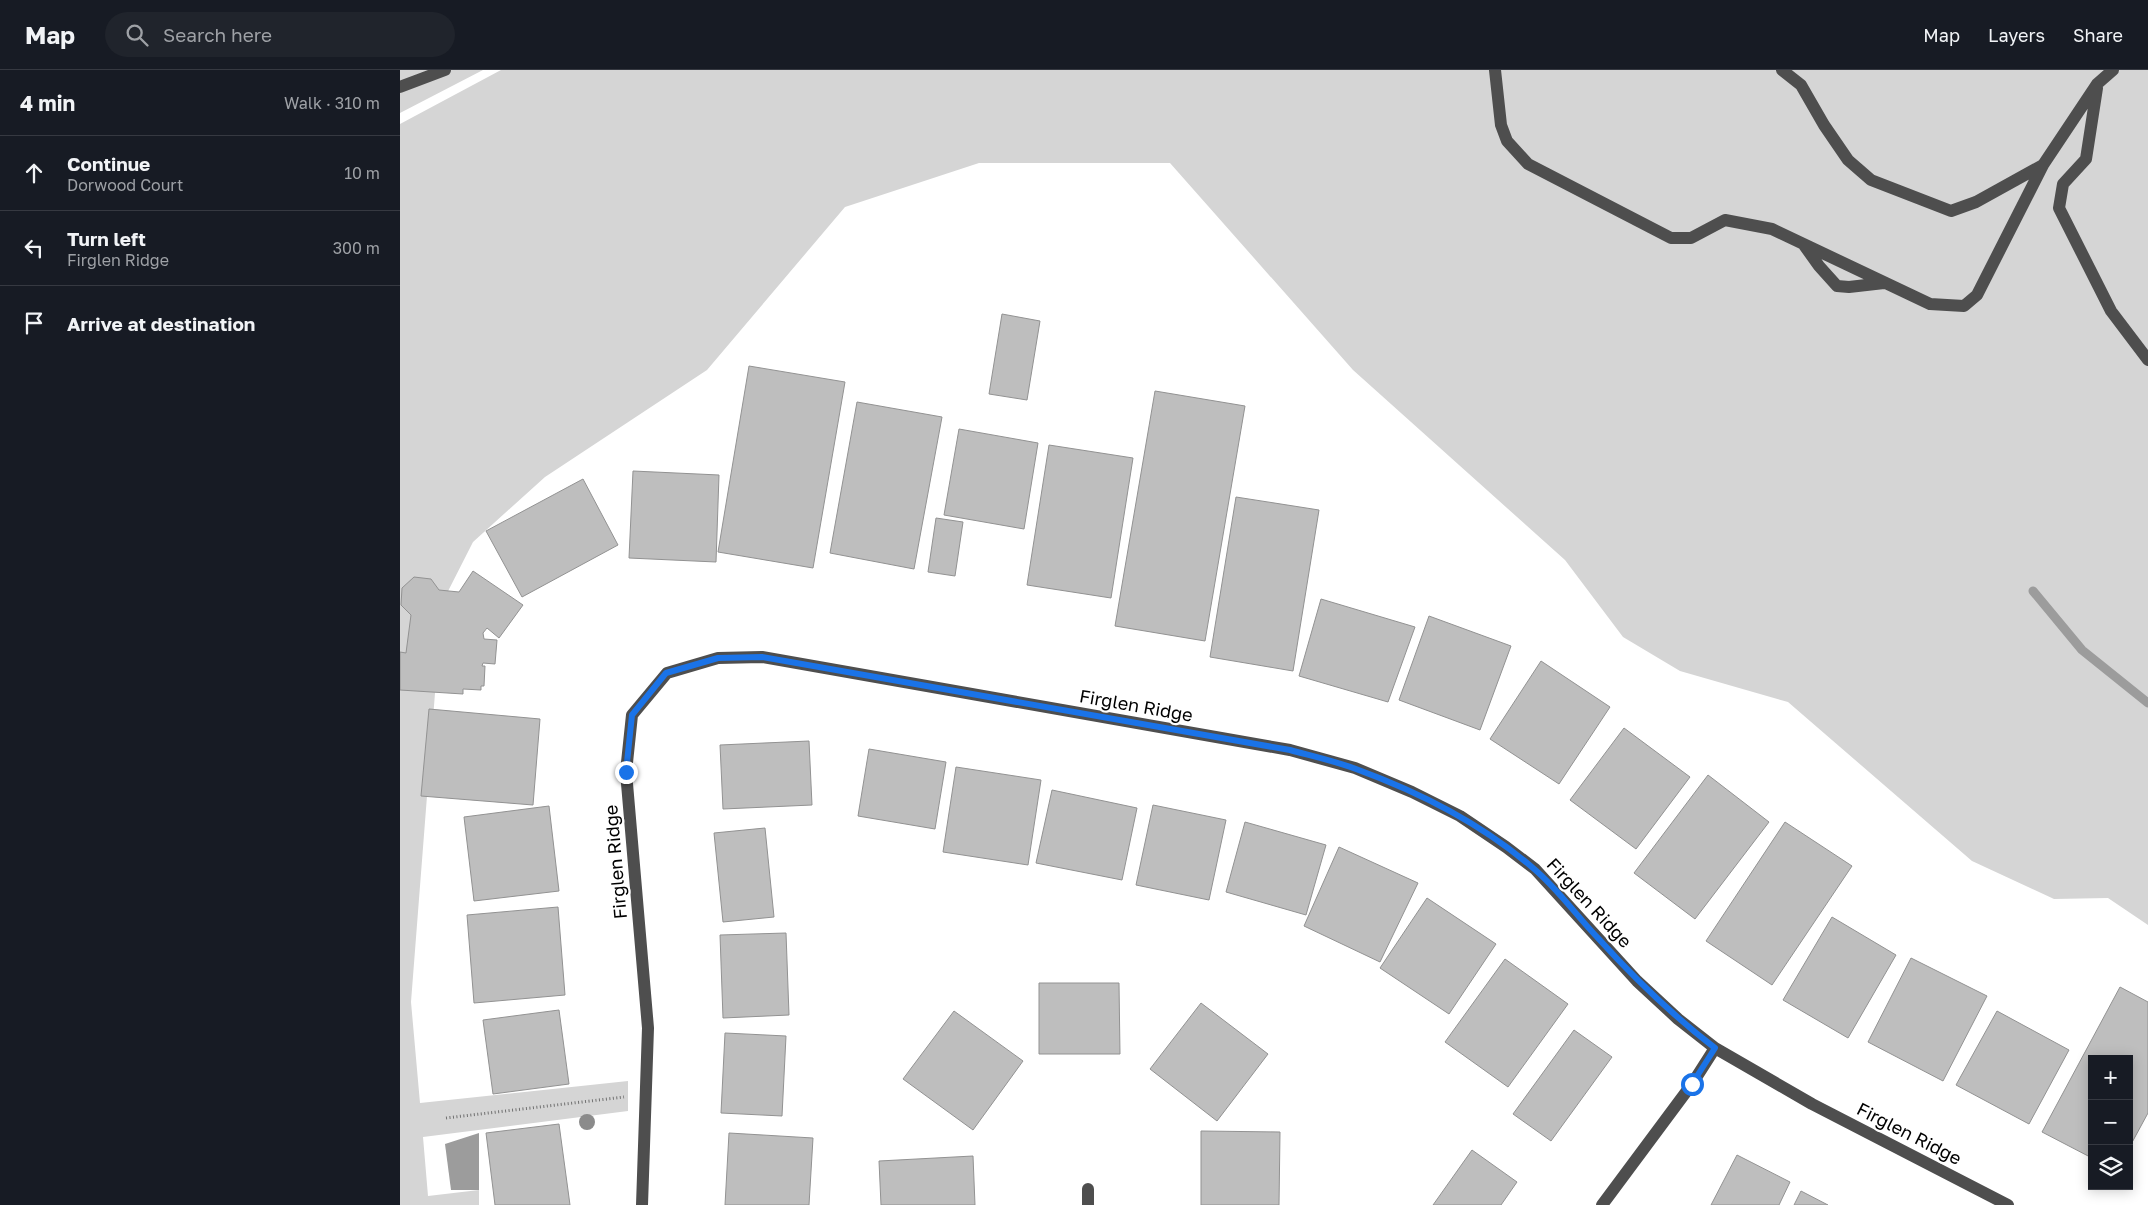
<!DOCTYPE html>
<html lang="en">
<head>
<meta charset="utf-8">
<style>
  :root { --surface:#171b24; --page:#20242c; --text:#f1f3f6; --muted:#9ea1a6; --line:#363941 }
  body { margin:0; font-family:"Golos Text",sans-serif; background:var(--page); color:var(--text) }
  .controls { position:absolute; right:15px; bottom:15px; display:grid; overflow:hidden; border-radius:0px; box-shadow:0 2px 12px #0003 }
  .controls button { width:45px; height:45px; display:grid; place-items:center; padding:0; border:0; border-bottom:1px solid var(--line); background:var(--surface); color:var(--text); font:25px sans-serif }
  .stop { position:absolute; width:15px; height:15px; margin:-11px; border:4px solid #1a73e8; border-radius:50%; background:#fff }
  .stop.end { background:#1a73e8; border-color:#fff; box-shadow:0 1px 5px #0008 }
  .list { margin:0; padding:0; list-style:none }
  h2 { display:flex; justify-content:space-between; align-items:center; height:65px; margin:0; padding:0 20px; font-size:21px }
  h2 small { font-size:16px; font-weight:400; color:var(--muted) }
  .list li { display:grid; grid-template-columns:32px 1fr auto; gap:15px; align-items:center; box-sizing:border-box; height:75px; padding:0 20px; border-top:1px solid var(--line) }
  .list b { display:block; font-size:19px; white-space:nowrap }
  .list p { margin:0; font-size:16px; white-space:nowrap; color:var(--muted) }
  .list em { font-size:16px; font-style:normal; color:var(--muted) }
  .icon { flex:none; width:28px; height:28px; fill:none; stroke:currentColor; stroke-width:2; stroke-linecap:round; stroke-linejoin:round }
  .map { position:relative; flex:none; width:1748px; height:1135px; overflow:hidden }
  header { display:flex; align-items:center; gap:30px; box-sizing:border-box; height:70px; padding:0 25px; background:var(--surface); border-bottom:1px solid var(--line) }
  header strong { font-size:24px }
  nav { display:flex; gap:28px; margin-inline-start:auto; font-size:18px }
  .search { width:350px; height:45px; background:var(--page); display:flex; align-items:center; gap:12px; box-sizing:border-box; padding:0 18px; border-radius:28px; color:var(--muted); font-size:19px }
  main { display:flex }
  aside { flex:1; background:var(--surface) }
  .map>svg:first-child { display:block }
  .green { fill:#d5d5d5 }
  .water { fill:#9c9c9c }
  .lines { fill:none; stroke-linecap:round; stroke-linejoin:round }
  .stream { stroke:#9c9c9c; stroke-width:9 }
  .building { fill:#bebebe; stroke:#929292 }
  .path { stroke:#707070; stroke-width:3; stroke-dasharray:1 2.5; stroke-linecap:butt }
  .minor { stroke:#4e4e4e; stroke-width:12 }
  .tree { fill:#8b8b8b }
  .route { stroke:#1a73e8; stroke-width:6 }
  .labels { text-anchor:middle; stroke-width:4.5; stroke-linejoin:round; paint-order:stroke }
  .street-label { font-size:18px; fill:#000; stroke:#fff }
</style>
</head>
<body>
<header>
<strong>Map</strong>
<div class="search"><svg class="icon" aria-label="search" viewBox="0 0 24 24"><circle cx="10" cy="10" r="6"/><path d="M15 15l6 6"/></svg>Search here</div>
<nav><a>Map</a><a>Layers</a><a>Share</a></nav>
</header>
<main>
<aside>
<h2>4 min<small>Walk · 310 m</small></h2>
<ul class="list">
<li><svg class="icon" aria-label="ahead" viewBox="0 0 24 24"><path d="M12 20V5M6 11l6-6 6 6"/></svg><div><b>Continue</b><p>Dorwood Court</p></div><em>10 m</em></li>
<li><svg class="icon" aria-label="left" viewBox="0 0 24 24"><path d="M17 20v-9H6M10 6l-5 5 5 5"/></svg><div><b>Turn left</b><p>Firglen Ridge</p></div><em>300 m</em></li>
<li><svg class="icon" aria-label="arrive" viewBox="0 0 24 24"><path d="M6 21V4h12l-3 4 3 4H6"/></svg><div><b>Arrive at destination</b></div></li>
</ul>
</aside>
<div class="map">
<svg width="1748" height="1135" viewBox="0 0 1748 1135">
  <rect width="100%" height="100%" fill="#fff"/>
  <path class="green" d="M0,0H83L0,43Z
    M101,0H1748V855L1708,828L1654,829L1572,791L1388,632L1280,601L1223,567L1165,490L953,300L770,93H579L445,137L307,300L145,407L73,472L42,533L11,932L20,1033L228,1011V1041L23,1067L28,1126L79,1120V1135H0V54Z"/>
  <path class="water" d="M79,1063V1120H51L45,1074Z"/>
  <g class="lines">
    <path class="stream" d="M1633,521L1682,580L1748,633"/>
  </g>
  <path class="building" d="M602,244L640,251L627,330L589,324Z
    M349,296L445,312L413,498L318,482Z
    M755,321L845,336L805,571L715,556Z
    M457,332L542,347L514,499L430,483Z
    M559,359L638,373L624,459L544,445Z
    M649,375L733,388L711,528L627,515Z
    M233,401L319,405L316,492L229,488Z
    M183,409L218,475L122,527L86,461Z
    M836,427L919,440L893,601L810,587Z
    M536,448L563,452L555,506L528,502Z
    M73,501L123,535L99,568L87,558L83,563L84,569L97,570L95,594L83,593L82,596H85L84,616H81V620L63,619V624L0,620V582L6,583L11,545L1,535L2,518L14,507L31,509L39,520L59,522Z
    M921,529L1015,557L988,632L899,606Z
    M1029,546L1111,576L1080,660L999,630Z
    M1141,591L1210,637L1159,714L1090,669Z
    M29,639L140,649L133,735L21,726Z
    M1224,658L1290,707L1236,779L1170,730Z
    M409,671L412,735L323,739L320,675Z
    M469,679L546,692L535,759L458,746Z
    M556,697L641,710L628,795L543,782Z
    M1308,705L1369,752L1295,849L1234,803Z
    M652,720L737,738L722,810L636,793Z
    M753,735L826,750L809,830L736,815Z
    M149,736L159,821L74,831L64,747Z
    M845,752L926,775L906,845L826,822Z
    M1385,752L1452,796L1372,915L1306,871Z
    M365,758L374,847L323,852L314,763Z
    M939,777L1018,813L980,892L904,856Z
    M1027,828L1096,874L1049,944L980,898Z
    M158,837L165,925L74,933L67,845Z
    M1432,847L1496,885L1448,968L1383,930Z
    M386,863L389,945L323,948L320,865Z
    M1511,888L1587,926L1543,1011L1468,972Z
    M1105,889L1168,934L1108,1017L1045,972Z
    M639,913H719L720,984H639Z
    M1720,917L1748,932V1043L1729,1078V989H1692V1088L1642,1062Z
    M801,933L868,984L817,1051L750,999Z
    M159,940L169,1014L93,1024L83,950Z
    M554,941L623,991L573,1060L503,1009Z
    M1597,941L1669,980L1629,1054L1556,1015Z
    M1174,960L1212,987L1151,1071L1113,1044Z
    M325,963L386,966L382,1046L321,1043Z
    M159,1054L170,1135H95L86,1063Z
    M801,1061L880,1062L879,1135H801Z
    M329,1063L413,1068L409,1135H325Z
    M1072,1080L1117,1112L1101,1135H1033Z
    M1337,1085L1390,1112L1379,1135H1311Z
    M573,1086L575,1135H481L479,1091Z
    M1401,1121L1428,1135H1394Z"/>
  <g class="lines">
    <path class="path" d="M46,1048L224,1027"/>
    <path class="minor" d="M1095,0L1101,55L1107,71L1128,94L1271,168H1291L1325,150L1372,159L1530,234L1564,236L1577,225L1643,95L1697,14L1713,0
      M1382,0L1401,15L1424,55L1448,90L1471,110L1551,141L1576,132L1643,95
      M0,17L45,0
      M1697,18L1686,89L1663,114L1659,138L1711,241L1748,290
      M1404,175L1419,196L1437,216L1449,217L1484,213
      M688,1119V1135
      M242,1135L248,958L226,702L232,645L267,603L318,588L362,587L890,680L955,698L1012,722L1060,746L1106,777L1135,799L1237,911L1278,949L1315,978L1412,1034L1608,1135
      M1202,1135L1292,1014L1315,978"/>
  </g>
  <circle class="tree" cx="187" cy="1052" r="8"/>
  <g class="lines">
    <path class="route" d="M226,702L232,645L266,603L318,588L362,587L890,680C912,686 935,691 956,699C1019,722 1082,754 1133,798C1157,818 1176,845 1197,867C1234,908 1272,945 1315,978L1292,1014"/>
  </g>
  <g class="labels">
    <g class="street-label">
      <text transform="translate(736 636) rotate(10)" y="6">Firglen Ridge</text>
      <text transform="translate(216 792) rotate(-95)" y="6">Firglen Ridge</text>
      <text transform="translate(1189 833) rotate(47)" y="6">Firglen Ridge</text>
      <text transform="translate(1509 1064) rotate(27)" y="6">Firglen Ridge</text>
    </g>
  </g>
</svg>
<div class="controls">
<button>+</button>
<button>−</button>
<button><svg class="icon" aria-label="layers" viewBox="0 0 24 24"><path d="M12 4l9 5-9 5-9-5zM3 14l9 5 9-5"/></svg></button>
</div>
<div class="stop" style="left:1292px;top:1014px"></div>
<div class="stop end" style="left:226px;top:702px"></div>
</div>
</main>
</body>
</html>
